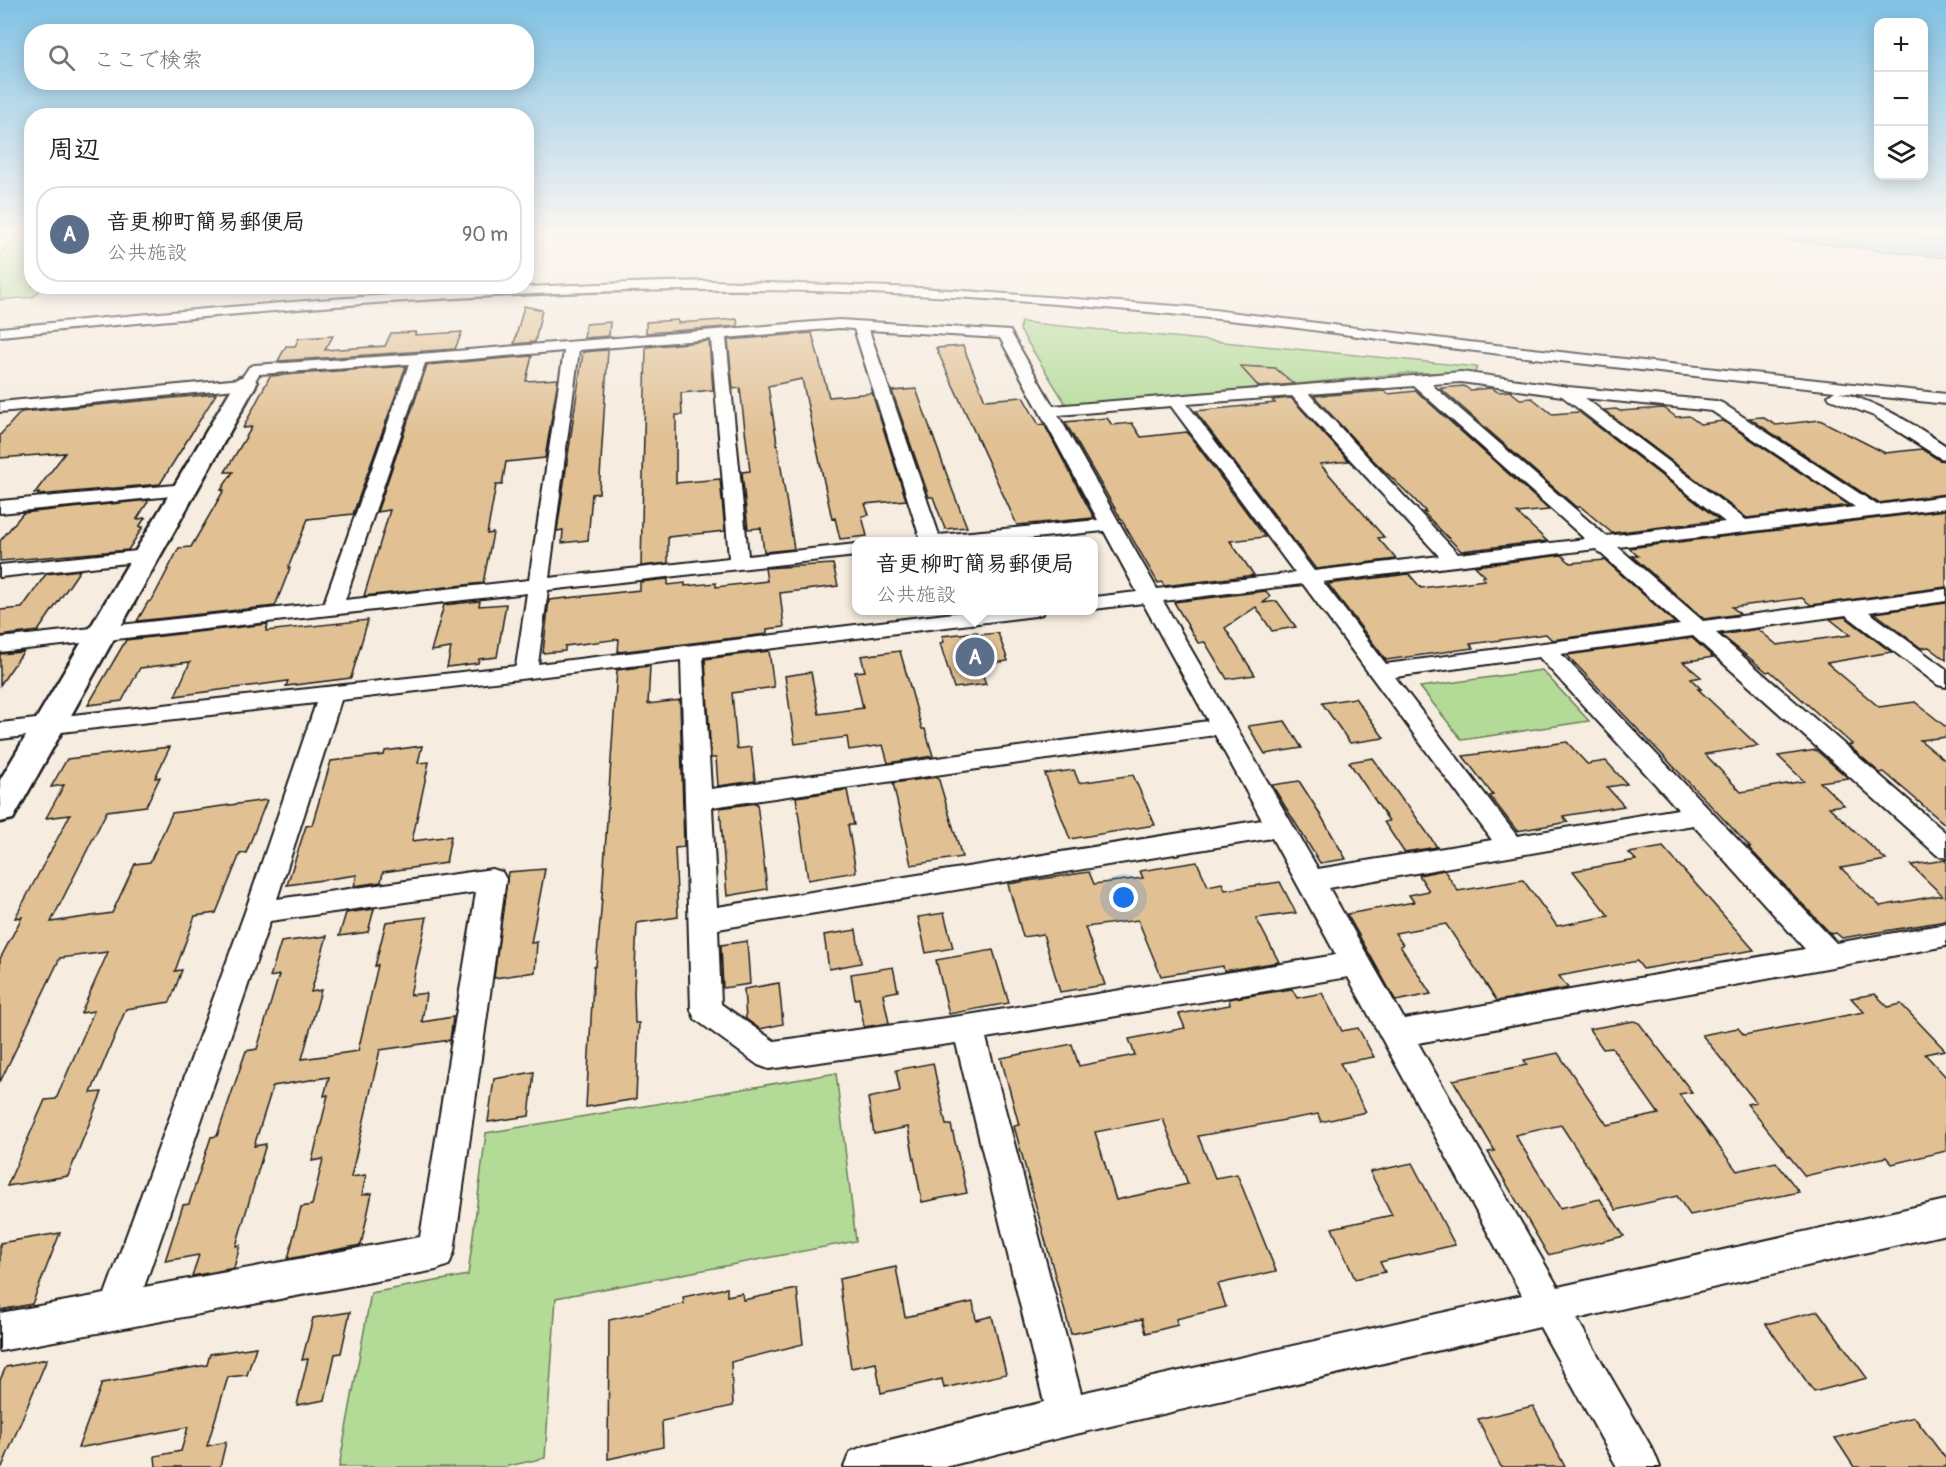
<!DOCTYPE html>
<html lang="ja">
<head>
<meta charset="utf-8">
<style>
  :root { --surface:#fff; --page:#f6f6f6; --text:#202124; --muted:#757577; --line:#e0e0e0; --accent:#d93025 }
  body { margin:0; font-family:Pangolin,"Klee One",sans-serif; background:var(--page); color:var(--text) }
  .controls { position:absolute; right:18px; top:18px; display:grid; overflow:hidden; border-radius:12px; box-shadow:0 3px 15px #0003 }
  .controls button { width:54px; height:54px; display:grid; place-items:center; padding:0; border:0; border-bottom:2px solid var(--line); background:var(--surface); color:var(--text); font:30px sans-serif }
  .you { position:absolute; left:1124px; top:898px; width:21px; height:21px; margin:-15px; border:4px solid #fff; border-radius:50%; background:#1a73e8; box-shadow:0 0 0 9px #1a73e833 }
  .badge { display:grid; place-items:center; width:39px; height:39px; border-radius:50%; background:var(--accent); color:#fff; font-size:20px; font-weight:700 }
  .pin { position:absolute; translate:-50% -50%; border:3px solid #fff; box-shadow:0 2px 6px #0006 }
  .popup { position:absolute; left:852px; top:537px; width:246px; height:78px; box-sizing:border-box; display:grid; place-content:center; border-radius:12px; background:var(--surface); filter:drop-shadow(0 2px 4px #0005); font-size:20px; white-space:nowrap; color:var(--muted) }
  .popup b { font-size:22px; color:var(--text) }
  .popup::after { content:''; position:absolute; left:50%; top:100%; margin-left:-12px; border:12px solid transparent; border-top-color:var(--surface) }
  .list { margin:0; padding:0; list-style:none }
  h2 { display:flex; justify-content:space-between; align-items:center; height:78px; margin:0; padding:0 24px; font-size:26px }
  h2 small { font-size:20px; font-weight:400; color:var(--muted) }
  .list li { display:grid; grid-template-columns:39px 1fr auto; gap:18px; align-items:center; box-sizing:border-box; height:96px; margin:0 12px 12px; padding:0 12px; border:2px solid var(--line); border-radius:24px }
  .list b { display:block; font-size:22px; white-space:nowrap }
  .list p { margin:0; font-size:20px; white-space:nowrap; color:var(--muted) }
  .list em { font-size:20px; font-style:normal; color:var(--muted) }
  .icon { flex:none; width:33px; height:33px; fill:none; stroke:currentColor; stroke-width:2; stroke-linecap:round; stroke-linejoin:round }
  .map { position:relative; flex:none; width:1946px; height:1467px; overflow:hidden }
  .search { position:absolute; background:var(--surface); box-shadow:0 3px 15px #0003; left:24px; top:24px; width:510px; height:66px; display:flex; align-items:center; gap:15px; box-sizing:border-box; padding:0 21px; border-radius:24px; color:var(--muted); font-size:22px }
  .panel { position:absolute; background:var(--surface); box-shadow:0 3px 15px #0003; left:24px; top:108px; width:510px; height:186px; border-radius:24px }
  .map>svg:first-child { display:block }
  .green { fill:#b3db97; stroke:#687c5a; stroke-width:1.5 }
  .water { fill:#84d4dd; stroke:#5a8a90; stroke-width:1.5 }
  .building { fill:#e1c194; stroke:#1c1c1c; stroke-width:1.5; fill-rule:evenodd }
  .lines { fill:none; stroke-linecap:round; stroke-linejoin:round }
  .street-casing { stroke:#1c1c1c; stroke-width:4 }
  .secondary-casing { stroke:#1c1c1c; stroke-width:5 }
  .street { fill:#fff; fill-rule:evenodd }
  .secondary { fill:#fff; fill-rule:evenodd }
</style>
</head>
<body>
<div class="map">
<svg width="1946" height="1467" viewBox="0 0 1946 1467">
  <rect width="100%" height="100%" fill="#f6ecdf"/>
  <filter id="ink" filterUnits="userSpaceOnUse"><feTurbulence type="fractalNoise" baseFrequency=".0167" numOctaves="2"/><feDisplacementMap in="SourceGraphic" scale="12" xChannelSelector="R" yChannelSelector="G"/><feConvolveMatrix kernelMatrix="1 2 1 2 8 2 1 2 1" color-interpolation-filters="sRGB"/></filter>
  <g filter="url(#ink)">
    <path class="green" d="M0,232H31L32,286L43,287L33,297L0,300V254L19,233L0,234Z
      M1021,322L1478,367L1474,373H1410L1067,406L1020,330Z
      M1542,670L1589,721L1462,740L1420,687Z
      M836,1073L856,1241L556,1298L545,1458L504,1467H339L371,1293L468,1275L486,1133Z"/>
    <path class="water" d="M1722,232H1946V258Z"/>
    <path class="building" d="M524,306L542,310L535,342L514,344Z
      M737,319L738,326L646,333V322L678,320V323Z
      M610,322L609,336L584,338L586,324Z
      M416,332L415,335L462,332L455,349L278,361L286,346H295L299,338L333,336L325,350L385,346L391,333Z
      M812,333L829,397L872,393L906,500L865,504L869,515L862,516L867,536L840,539L835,518L832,519L802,379L768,386L794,549L764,552L761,528L748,529L742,472L750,471L740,388L733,389L728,340Z
      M709,341L713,390L681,393L682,415H676V483L720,479L725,531L668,537V563L641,566L646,347Z
      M963,346L985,400L1023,397L1039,425L1044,424L1094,518L1017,525L936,348Z
      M608,350L599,493L592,494L588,540L562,543L563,530L557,531L583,352Z
      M532,356L526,381L558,379L545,458L506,462L502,485H496L487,534L493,533L483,583L364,596L390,510L377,512L427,365Z
      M406,366L353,514L308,519L288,568H290L275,606L137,621L148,602L152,600L179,548L191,547L224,490H221L233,472H225L252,427L243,428L270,376Z
      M1240,366L1275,368L1294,384L1259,387Z
      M1464,386L1470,390L1491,388L1498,392L1510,391L1520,399L1532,398L1552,414L1579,412L1719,520L1612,533L1581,507H1576L1440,388Z
      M916,389L952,489L967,527L945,529L933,497H929L892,391Z
      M1384,391L1388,394L1416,391L1549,510L1517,513L1547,541L1461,551L1423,512H1426L1414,499L1372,459L1314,396Z
      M216,394L160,484L38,495L39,493L34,494L65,453L0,458V435L21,412Z
      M1291,398L1349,461L1320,464L1384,537L1378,538L1396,559L1316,569L1195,411L1275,403L1272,400Z
      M1664,408L1676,417L1689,416L1700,424L1723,421L1849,505L1747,518L1604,410L1616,409L1620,411Z
      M1762,417L1776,425L1820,420L1885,453L1922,449L1939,460L1946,461V494L1878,503L1749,418Z
      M1107,418L1112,425L1132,423L1141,437L1187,432L1265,537L1230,541L1254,575L1164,586L1162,582L1158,583L1065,422Z
      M149,500L137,519L145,518L139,527H143L128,550L0,561V541L23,513Z
      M1946,510V587L1811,605L1802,598L1732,607L1740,614L1704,619L1632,556H1638L1629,548Z
      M1562,555L1570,563L1605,560L1675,623L1552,640L1546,634L1470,644L1473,648L1386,660L1328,584L1409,574L1421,588L1485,580L1482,577L1485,576L1475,566Z
      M833,564L838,586L780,593L784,627L767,629V634L618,652L619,639L565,646V651L543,653L549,600L640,590V582L668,579V585L685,583V586L716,583V587L767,581L765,568Z
      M80,570L38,631L0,636V610L22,608L46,574Z
      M1266,591L1270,597L1263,603L1277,601L1296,627L1272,631L1256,607L1225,628L1255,675L1227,679L1205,642L1198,643L1174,602Z
      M480,601L479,606L506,604L497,657L479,659L478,663L447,667L451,648L431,651L444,605Z
      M1946,603V660L1929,647L1921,648L1875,613Z
      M1845,617L1891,652L1827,663L1879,707L1915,702L1946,727V737L1920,740L1946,761V825L1884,772L1880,773L1848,745L1852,744L1770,671L1767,672L1721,635L1758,629L1777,645L1850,635L1830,619Z
      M368,620L351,678L286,686L288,681L175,696L190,662L140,668L122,701L88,705L126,640L268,624L266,631Z
      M977,632L978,635L998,633L1008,661L979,665L986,684L954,688L940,643L944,642L942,636Z
      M1692,638L1713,657L1683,662L1701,677L1691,679L1701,689H1698L1758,746L1705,754L1741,792L1804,781L1778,756L1816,750L1848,778L1820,782L1844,805L1829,807L1886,860L1841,868L1880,906L1942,895L1911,865L1946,860V921L1842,938L1836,933L1831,934L1748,847H1750L1734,830L1567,655Z
      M769,651L774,687L732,693L737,749L751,747L755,781L718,786L716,758H711L705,659Z
      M900,651L922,729H925L933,756L888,763L883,745L849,750L847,737L795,744L785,676L811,672L819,714L863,708L855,672L865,671L861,656Z
      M23,652L0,685V654Z
      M650,666L648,704L680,700L684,847L675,848L678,917L637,923L634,992L635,1023H639L636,1099L586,1107L594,967L596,966L601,911L617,670Z
      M1355,698L1384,738L1350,743L1322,703Z
      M1285,721L1302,748L1265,754L1248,726Z
      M1567,742L1587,764L1606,761L1627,784L1607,787L1624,806L1563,816L1568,822L1517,831L1490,796L1493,795L1463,756Z
      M422,746L418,763L429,762L412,841L451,836L446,863L383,872L381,882L354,886L357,875L287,885L306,826L312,825L331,761L384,755L385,751Z
      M170,747L155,778L160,777L146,806L107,811L51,922L112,913L135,864L150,862L172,813L267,800L246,853L240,854L216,913L195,916L175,971L182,970L170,1002L126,1009L91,1093L102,1092L68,1176L7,1186L45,1100L56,1099L94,1011L81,1013L108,952L60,958L0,1082V959L22,917L15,918L70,815L46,818L64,785L51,787L67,759Z
      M1373,758L1405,804H1407L1437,847L1404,852L1384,822L1389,821L1349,762Z
      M1074,770L1079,783L1133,775L1155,825L1070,839L1045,774Z
      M938,777L962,857L911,865L893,783Z
      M1299,781L1317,809L1346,859L1320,863L1272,785Z
      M847,790L854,825H848L856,872L808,880L796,797Z
      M757,803L767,889L727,896L720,808Z
      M1663,847L1754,950L1643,969L1637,961L1559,976L1568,988L1497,1001L1446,924L1395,933L1403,945L1400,946L1431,994L1396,1001L1347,914L1414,902L1409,895L1429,891L1419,875L1444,870L1458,891L1523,880L1557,926L1609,916L1573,871L1636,860L1629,853Z
      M1197,862L1208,886L1222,883L1225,890L1280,882L1296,913L1256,918L1279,962L1224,971L1223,966L1161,976L1138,920L1085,927L1105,985L1060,992L1043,934L1023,937L1008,884L1089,872L1094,884L1143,878L1140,871Z
      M545,869L531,943L537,942L535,972L494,978L508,872Z
      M374,909L368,932L339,936L346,913Z
      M944,913L953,948L926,953L918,917Z
      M427,917L410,995L426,993L422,1022L453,1017L450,1040L380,1050L351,1177L366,1175L362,1195L372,1193L361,1245L288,1259L301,1207L312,1205L323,1159L312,1161L328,1095L324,1096L329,1077L273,1086L254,1146L266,1144L236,1246L240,1245L234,1268L192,1276L199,1255L165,1261L183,1205L189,1204L211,1137L217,1136L246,1051L257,1049L279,975L270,977L281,942L327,936L311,992L321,990L302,1059L358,1051L378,965L375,966L386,922Z
      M856,930L861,963L829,969L824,935Z
      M747,941L750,984L723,988L721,945Z
      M993,950L1009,1003L949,1014L936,960Z
      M893,967L898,991L883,994L889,1023L864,1027L859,998L855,999L851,974Z
      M779,983L783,1024L760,1029L746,1019L744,989Z
      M1292,989L1297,998L1322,993L1342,1031L1358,1028L1374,1057L1340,1063L1366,1112L1321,1122L1318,1114L1198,1136L1215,1178L1237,1174L1276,1271L1218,1284L1226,1307L1176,1319L1178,1325L1146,1333L1142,1319L1071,1334L1014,1126L1019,1125L1001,1058L1072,1044L1079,1066L1135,1055L1129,1039L1185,1028L1179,1014L1230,1005L1229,999ZM1163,1119L1188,1184L1116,1200L1095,1132Z
      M1875,994L1888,1007L1901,1004L1945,1050L1925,1054L1946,1077V1151L1892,1164L1886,1157L1805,1176L1747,1104L1756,1102L1702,1035L1738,1028L1744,1035L1864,1012L1851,998Z
      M1634,1021L1639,1023L1692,1092L1679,1094L1737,1171L1776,1162L1799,1192L1690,1215L1677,1196L1616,1210L1561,1125L1515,1135L1560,1208L1600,1199L1624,1236L1548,1255L1488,1152L1495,1151L1453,1080L1527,1065L1524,1060L1558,1053L1607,1125L1659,1114L1612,1048L1603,1049L1589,1029Z
      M933,1063L946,1125H951L967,1193L922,1202L908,1127L874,1134L868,1098L900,1091L896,1070Z
      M534,1072L529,1116L488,1122L494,1079Z
      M1412,1163L1455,1245L1380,1262L1385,1272L1355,1279L1332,1228L1392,1215L1370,1172Z
      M60,1233L32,1304L0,1310V1243Z
      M896,1267L905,1317L973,1302L976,1320L992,1316L1006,1374L944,1388L942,1379L881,1393L876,1363L851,1368L839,1279Z
      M727,1288V1296L742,1293L743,1300L797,1289L803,1344L731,1362L733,1406L662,1421L663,1447L608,1459L609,1320L684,1304L683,1297Z
      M1818,1311L1867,1378L1814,1392L1766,1324Z
      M350,1312L341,1353L335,1354L325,1400L297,1405L308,1359L302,1360L313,1318Z
      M256,1347L247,1375L228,1377L207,1446L226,1442L220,1467H156L155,1456L181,1451L188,1427L78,1448L102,1383L207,1365L210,1354Z
      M47,1359L2,1467H0V1380L6,1367Z
      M1533,1406L1565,1467H1501L1478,1419Z
      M1914,1417L1946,1459V1467H1854L1835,1438Z"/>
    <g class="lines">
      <defs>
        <path id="street" d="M711,281L921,288L1190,307L1468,342L1946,394V404L1838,392C1878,402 1912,423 1946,446V459L1940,458L1874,416L1830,399L1828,396L1835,391C1712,378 1590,365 1467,350C1394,342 1320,330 1247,322C1103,306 958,295 813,291C541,284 270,310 0,336V328C237,305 473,285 711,281Z
          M839,320L1010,331L1053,406L1461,372L1568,387L1716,401L1722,403L1877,505L1946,496V508L1618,547L1703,621L1946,589V601L1869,612L1946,669V687L1938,685L1846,615L1716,633L1946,833V858L1937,855L1693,636L1561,654L1836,943L1946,924V946L1418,1043L1558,1287L1946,1200V1234L1577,1319L1654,1452L1660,1467H1617L1540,1327L1067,1436L945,1467H844L850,1452L865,1446L1044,1402L956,1043L769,1069L758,1065L695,1019L691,1010L681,660L341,700L277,899L492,869L502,872L506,879L454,1252L449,1265L436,1270L0,1351V1313L105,1294L245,912L316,703L0,739V723L516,666L527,593L0,652V638L324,603L409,364L259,374L252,386L246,388L0,412V402L241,379L249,367L254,365L419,354ZM839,328L854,329L920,538L917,542H994L1104,531L1137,592L1094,597V609L1143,603L1208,721L711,789L703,657L1035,616L1042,614L1045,610H978L538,664L548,590L856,556V544L748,556L726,338ZM869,330L1000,338L1098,520L939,535ZM711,339L729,558L549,578L579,350ZM564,351L529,580L345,600L425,363ZM1461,382L1562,396L1725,522L1606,536L1431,384ZM1414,386L1585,539L1458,554L1309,394ZM1292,396L1439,556L1314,571L1187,404ZM1585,398L1712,411L1855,507L1746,520ZM1171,406L1295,573L1157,589L1058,415ZM1596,549L1680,625L1386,664L1323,582ZM1303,584L1492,840L1318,869L1163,601ZM1539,657L1678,809L1517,836L1395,677ZM1215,735L1262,820L717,907L712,807ZM1693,825L1805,949L1404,1019L1329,888ZM1272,838L1336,955L968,1015L774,1041L721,1004L718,929ZM476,892L420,1237L144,1287L270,921ZM1348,977L1522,1295L1081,1393L986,1038Z
          M186,484L192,486L195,490L192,494L0,513V501Z
          M147,550L154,552L157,556L154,560L0,577V565Z"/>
        <path id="secondary" d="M246,376L254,378L257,383L18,810L13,819L0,822V780L235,383L238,378Z"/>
      </defs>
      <use href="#street" class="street-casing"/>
      <use href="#secondary" class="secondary-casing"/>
      <use href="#street" class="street"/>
      <use href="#secondary" class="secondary"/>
    </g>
  </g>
  <linearGradient id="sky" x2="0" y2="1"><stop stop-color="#80c1e4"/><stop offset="0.53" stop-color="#fbf6f1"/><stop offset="1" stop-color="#fbf6f1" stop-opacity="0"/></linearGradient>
  <rect width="1946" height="437" fill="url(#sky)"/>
</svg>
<div class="controls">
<button>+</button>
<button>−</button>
<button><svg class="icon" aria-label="layers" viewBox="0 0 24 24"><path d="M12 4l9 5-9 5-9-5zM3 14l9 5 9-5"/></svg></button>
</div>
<div class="you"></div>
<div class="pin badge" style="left:975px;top:657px;background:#5c6f8a">A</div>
<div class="popup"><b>音更柳町簡易郵便局</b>公共施設</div>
<div class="search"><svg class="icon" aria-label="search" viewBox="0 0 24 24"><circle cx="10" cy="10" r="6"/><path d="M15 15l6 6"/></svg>ここで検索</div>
<section class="panel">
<h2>周辺<small></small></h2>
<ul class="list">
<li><span class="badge" style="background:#5c6f8a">A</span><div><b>音更柳町簡易郵便局</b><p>公共施設</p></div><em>90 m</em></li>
</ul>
</section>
</div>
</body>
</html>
